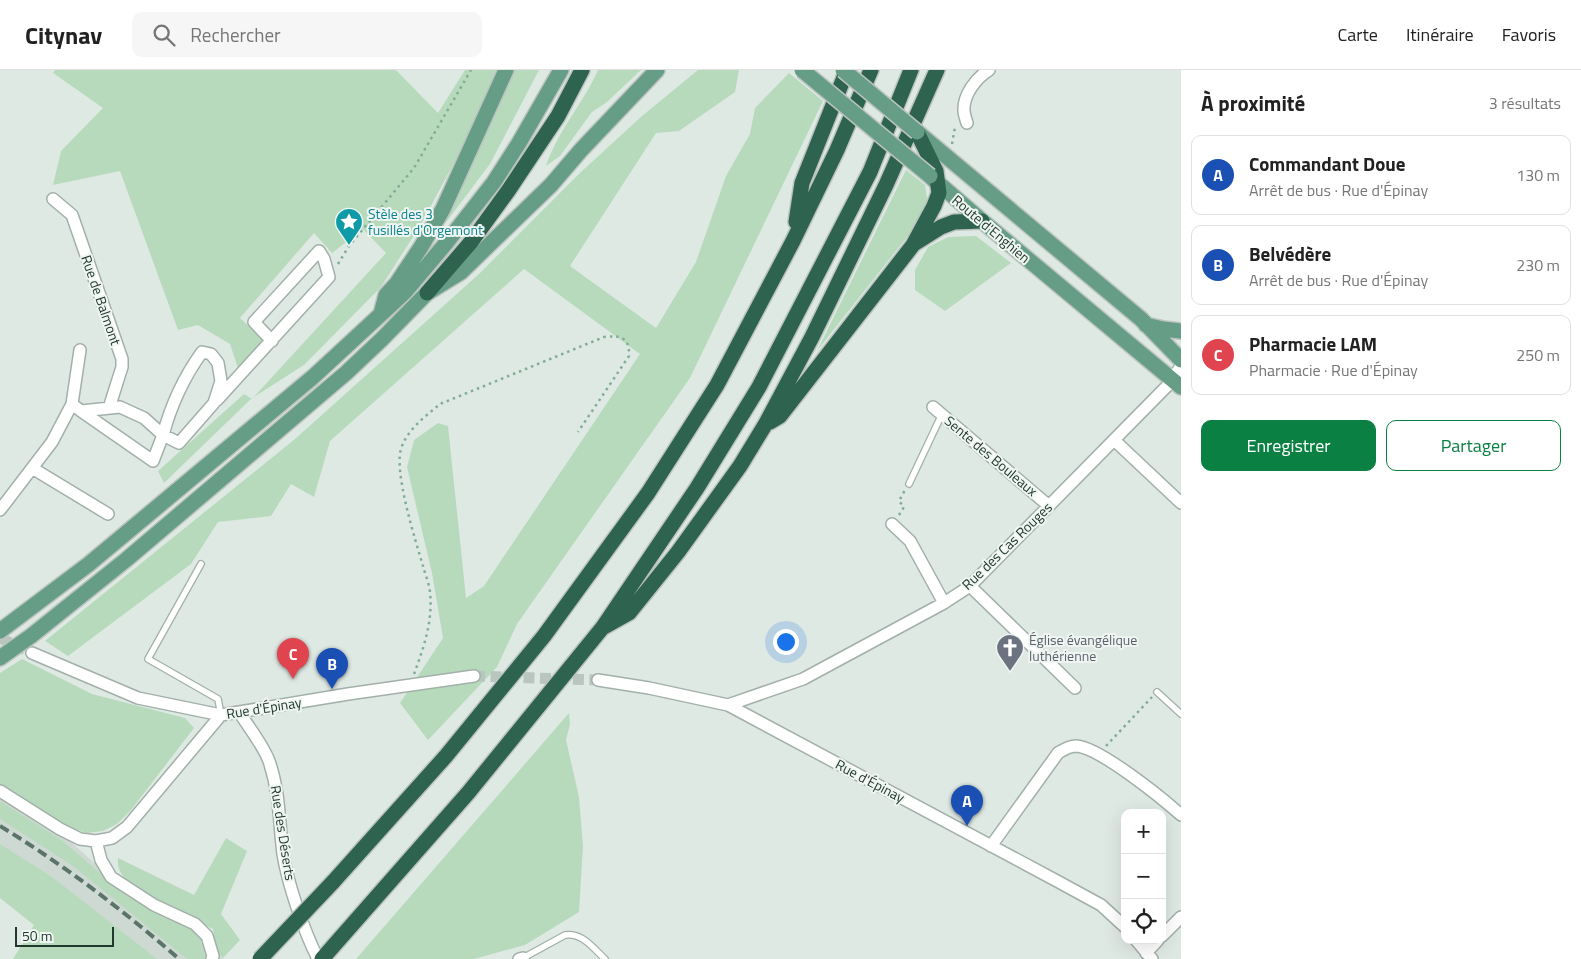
<!DOCTYPE html>
<html lang="fr">
<head>
<meta charset="utf-8">
<style>
  :root { --surface:#fff; --page:#f6f6f6; --text:#222; --muted:#767676; --line:#e0e0e0; --accent:#0b8043 }
  body { margin:0; font-family:"Titillium Web",sans-serif; background:var(--page); color:var(--text) }
  .controls { position:absolute; right:15px; bottom:15px; display:grid; overflow:hidden; border-radius:10px; box-shadow:0 5px 20px #0002 }
  .controls button { width:45px; height:45px; display:grid; place-items:center; padding:0; border:0; border-bottom:1px solid var(--line); background:var(--surface); color:var(--text); font:25px sans-serif }
  .scale { position:absolute; left:15px; bottom:12px; width:99px; box-sizing:border-box; padding-left:5px; border:2px solid #21382e; border-top:0; font-size:14px; line-height:18px; white-space:nowrap; color:#21382e; -webkit-text-stroke:4px #eff6f1; paint-order:stroke }
  .you { position:absolute; left:785px; top:571px; width:18px; height:18px; margin:-12px; border:4px solid #fff; border-radius:50%; background:#1a73e8; box-shadow:0 0 0 8px #1a73e833 }
  .badge { display:grid; place-items:center; width:32px; height:32px; border-radius:50%; background:var(--accent); color:#fff; font-size:16px; font-weight:700 }
  .pin { position:absolute; translate:-50% -41px; filter:drop-shadow(0 1px 2px #0008) }
  .pin::after { content:''; position:absolute; top:26px; width:18px; height:15px; background:inherit; clip-path:polygon(0 0,100% 0,50% 100%) }
  .list { margin:0; padding:0; list-style:none }
  h2 { display:flex; justify-content:space-between; align-items:center; height:65px; margin:0; padding:0 20px; font-size:21px }
  h2 small { font-size:16px; font-weight:400; color:var(--muted) }
  .list li { display:grid; grid-template-columns:32px 1fr auto; gap:15px; align-items:center; box-sizing:border-box; height:80px; margin:0 10px 10px; padding:0 10px; border:1px solid var(--line); border-radius:10px }
  .list b { display:block; font-size:19px; white-space:nowrap }
  .list p { margin:0; font-size:16px; white-space:nowrap; color:var(--muted) }
  .list em { font-size:16px; font-style:normal; color:var(--muted) }
  .actions { display:flex; gap:10px; padding:15px 20px }
  .actions a { flex:1; padding:11px 0; border:1px solid var(--accent); border-radius:10px; text-align:center; font-size:18px; color:var(--accent) }
  .actions .main { background:var(--accent); color:#fff }
  .icon { flex:none; width:28px; height:28px; fill:none; stroke:currentColor; stroke-width:2; stroke-linecap:round; stroke-linejoin:round }
  .map { position:relative; flex:none; width:1181px; height:889px; overflow:hidden }
  header { display:flex; align-items:center; gap:30px; box-sizing:border-box; height:70px; padding:0 25px; background:var(--surface); border-bottom:1px solid var(--line) }
  header strong { font-size:24px }
  nav { display:flex; gap:28px; margin-inline-start:auto; font-size:18px }
  .search { width:350px; height:45px; background:var(--page); display:flex; align-items:center; gap:12px; box-sizing:border-box; padding:0 18px; border-radius:10px; color:var(--muted); font-size:19px }
  main { display:flex }
  aside { flex:1; background:var(--surface) }
  .map>svg:first-child { display:block }
  .built { fill:#cdd9d2 }
  .green { fill:#b8dabc }
  .lines { fill:none; stroke-linecap:round; stroke-linejoin:round }
  .street-tunnel { stroke:#b9c6bf; stroke-width:11; stroke-dasharray:11 5.5; stroke-linecap:butt }
  .lane-casing { stroke:#a2b0a9; stroke-width:8 }
  .street-casing { stroke:#a2b0a9; stroke-width:14 }
  .secondary-casing { stroke:#9fb5a9; stroke-width:18 }
  .primary-casing { stroke:#bcc3c0; stroke-width:18 }
  .highway-casing { stroke:#bcc3c0; stroke-width:18 }
  .path { stroke:#81ac97; stroke-width:2.5; stroke-dasharray:2.5 4; stroke-linecap:butt }
  .lane { stroke:#fff; stroke-width:5.5 }
  .street { stroke:#fff; stroke-width:11 }
  .secondary { stroke:#fff; stroke-width:15 }
  .primary { stroke:#659d86; stroke-width:15 }
  .highway { stroke:#2e6350; stroke-width:15 }
  .rail { stroke:#5b7469; stroke-width:4; stroke-dasharray:10 5; stroke-linecap:butt }
  .primary-bridge-casing { stroke:#bcc3c0; stroke-width:18; stroke-linecap:butt }
  .highway-bridge-casing { stroke:#bcc3c0; stroke-width:18; stroke-linecap:butt }
  .primary-bridge { stroke:#659d86; stroke-width:15 }
  .highway-bridge { stroke:#2e6350; stroke-width:15 }
  .labels { text-anchor:middle; stroke-width:4; stroke-linejoin:round; paint-order:stroke }
  .culture-label { font-size:14px; fill:#0d838f; stroke:#eff6f1; text-anchor:start }
  .street-label { font-size:14px; fill:#21382e; stroke:#eff6f1 }
  .worship-label { font-size:14px; fill:#5b616d; stroke:#eff6f1; text-anchor:start }
</style>
</head>
<body>
<header>
<strong>Citynav</strong>
<div class="search"><svg class="icon" aria-label="search" viewBox="0 0 24 24"><circle cx="10" cy="10" r="6"/><path d="M15 15l6 6"/></svg>Rechercher</div>
<nav><a>Carte</a><a>Itinéraire</a><a>Favoris</a></nav>
</header>
<main>
<div class="map">
<svg width="1181" height="889" viewBox="0 0 1181 889">
  <rect width="100%" height="100%" fill="#dfe9e3"/>
  <path class="built" d="M0,724L47,751L134,828L223,888L222,889H150L0,788Z"/>
  <path class="green" d="M55,0H396L438,43L465,0H497L467,69L420,156L381,217L304,295L251,329L164,413L158,401L244,324L252,329L386,183L363,159L332,183L314,163L240,248L265,271L238,298L230,274L198,255L178,260L120,101L53,115L61,81L103,38L53,3Z
    M512,0H539L490,94L444,155Z
    M598,0H641L607,32L592,42L560,86L546,96C558,60 583,34 598,0Z
    M698,0H739L735,22L679,61L656,63L570,196L656,258L696,192L726,106L750,64L755,38L789,3L823,31L690,308L517,554L497,597L428,670L400,633L443,568L432,503L407,397L414,370L438,353L448,356L466,528L484,516L640,284L524,199L330,371L314,427L291,414L271,446L218,452L191,494L68,586L45,571L295,369L479,204L582,101L642,46Z
    M906,100L925,115L929,139L817,281Z
    M976,166L1011,193L945,241L915,220V200L928,177L948,167Z
    M22,589L92,624L185,648L194,658L131,740L117,754L103,761L87,763L68,757L0,716V603Z
    M569,643L570,654L566,670L579,727L583,776L579,842L525,875L474,889H356Z
    M0,731L60,769L127,826L188,856L200,866L205,889H187L73,796L0,749Z
    M226,768L247,781L221,844L240,870L223,888L217,883L213,859C192,848 137,823 123,806C119,801 117,794 118,788L194,825Z
    M0,774L52,807L157,889H13L34,855L0,828Z"/>
  <g class="lines">
    <path class="street-tunnel" d="M0,568L32,583
      M474,606L598,610"/>
    <defs>
      <path id="lane" d="M909,414L942,344
        M201,494L148,589L218,629L221,645
        M1157,622L1181,644
        M523,888L565,865C582,862 593,878 605,889"/>
      <path id="street" d="M967,53C966,49 964,45 964,41C963,25 976,8 989,0
        M53,129L72,145L122,289V297L109,338
        M217,330L329,207L324,189L319,181L254,252L272,271
        M72,334L81,341L153,391L163,365L179,373L214,333L221,311L218,293L211,284L202,282C184,307 171,335 163,365L144,348L120,337L81,341
        M933,337L1049,436
        M1114,370L1181,433
        M32,398L108,444
        M0,440L52,372L72,334L80,280
        M892,454L910,471L944,533
        M970,516L1075,618
        M32,583L138,628L221,645L348,624L474,606
        M598,610L649,618L728,635L1057,811L1101,835L1125,857
        M728,635L803,609L944,533L970,516L1173,310
        M239,642C248,656 266,679 270,694C280,725 279,753 283,784C288,815 304,861 318,889
        M0,721L60,759L80,769L96,771
        M991,776L1058,683C1063,680 1069,676 1076,676C1099,677 1162,728 1181,745
        M1162,866L1181,847
        M1136,870L1152,889
        M1146,883L1158,870
        M212,889L213,886L207,866L195,854L154,835L111,807L101,790L96,771L112,768L127,757L221,645
        M519,889L523,888"/>
      <path id="secondary" d="M1173,310L1181,300"/>
      <path id="primary" d="M917,62L1141,249L1181,290
        M931,107L982,151L1181,317
        M381,244L386,225L397,213L421,177L443,139L506,0
        M1146,255L1163,259L1181,261
        M0,561L89,494L313,307L405,222L447,172L494,112L519,73L561,0
        M0,588L31,566L127,489L346,303L382,269L427,223L461,202L551,115L581,80L657,0"/>
      <path id="highway" d="M796,152L802,113L847,0
        M914,174L941,157L954,152L982,151
        M427,223L471,172L508,121L558,46L582,0
        M770,352L780,346L913,175L934,136L939,123L936,101L917,62
        M604,557L629,543L678,482L740,396L765,355L812,267L886,115L937,0
        M333,812L446,686L544,566L648,423L717,315L793,171L837,80L871,0
        M322,889L468,723L603,557L697,418L759,317L870,102L911,0"/>
    </defs>
    <use href="#lane" class="lane-casing"/>
    <use href="#street" class="street-casing"/>
    <use href="#secondary" class="secondary-casing"/>
    <use href="#primary" class="primary-casing"/>
    <use href="#highway" class="highway-casing"/>
    <path class="path" d="M952,74L955,57
      M338,194L349,176L414,98L471,0
      M899,445L904,437L899,431L905,420
      M414,604C424,577 433,551 430,522C429,513 425,504 423,496C416,472 392,398 402,376C409,358 426,346 440,334L604,267C620,265 630,267 629,286L578,362
      M1106,676L1152,627"/>
    <use href="#lane" class="lane"/>
    <use href="#street" class="street"/>
    <use href="#secondary" class="secondary"/>
    <use href="#primary" class="primary"/>
    <use href="#highway" class="highway"/>
    <path class="rail" d="M0,756C64,795 123,840 179,889"/>
    <defs>
      <path id="primary-bridge" d="M802,0L930,106
        M843,0L917,62"/>
      <path id="highway-bridge" d="M260,889L333,812"/>
    </defs>
    <use href="#primary-bridge" class="primary-bridge-casing"/>
    <use href="#highway-bridge" class="highway-bridge-casing"/>
    <use href="#primary-bridge" class="primary-bridge"/>
    <use href="#highway-bridge" class="highway-bridge"/>
  </g>
  <defs>
    <symbol id="sight-pin" viewBox="-11 -11 22 30"><path d="M0 17L-7.5 6A9.5 9.5 0 1 1 7.5 6Z" fill="#0f9aa8" stroke="#eff6f1"/><path d="M0-6L1.8-2.2L6-1.7L2.9 1.2L3.7 5.4L0 3.3L-3.7 5.4L-2.9 1.2L-6-1.7L-1.8-2.2Z" fill="#fff"/></symbol>
    <symbol id="church-pin" viewBox="-11 -11 22 30"><path d="M0 17L-7.5 6A9.5 9.5 0 1 1 7.5 6Z" fill="#6b7280" stroke="#eff6f1"/><path d="M-1.2-6h2.4v3.5h3.3v2.4h-3.3V6h-2.4V-.1h-3.3v-2.4h3.3Z" fill="#fff"/></symbol>
  </defs>
  <g fill-rule="evenodd">
    <use href="#sight-pin" x="333" y="136" width="32" height="43"/>
    <use href="#church-pin" x="994" y="562" width="32" height="43"/>
  </g>
  <g class="labels">
    <g class="culture-label">
      <text x="368" y="149">Stèle des 3<tspan x="368" dy="16">fusillés d'Orgemont</tspan></text>
    </g>
    <g class="street-label">
      <text transform="translate(991 159) rotate(40)" y="5">Route d'Enghien</text>
      <text transform="translate(101 230) rotate(71)" y="5">Rue de Balmont</text>
      <text transform="translate(991 386) rotate(40)" y="5">Sente des Bouleaux</text>
      <text transform="translate(1007 476) rotate(-44)" y="5">Rue des Cas Rouges</text>
      <text transform="translate(264 638) rotate(-9)" y="5">Rue d'Épinay</text>
      <text transform="translate(870 711) rotate(28)" y="5">Rue d'Épinay</text>
      <text transform="translate(283 763) rotate(81)" y="5">Rue des Déserts</text>
    </g>
    <g class="worship-label">
      <text x="1029" y="575">Église évangélique<tspan x="1029" dy="16">luthérienne</tspan></text>
    </g>
  </g>
</svg>
<div class="controls">
<button>+</button>
<button>−</button>
<button><svg class="icon" aria-label="locate" viewBox="0 0 24 24"><circle cx="12" cy="12" r="6"/><path d="M12 2v4M12 18v4M2 12h4M18 12h4"/></svg></button>
</div>
<div class="scale">50 m</div>
<div class="you"></div>
<div class="pin badge" style="left:967px;top:756px;background:#1a4fb4">A</div>
<div class="pin badge" style="left:332px;top:619px;background:#1a4fb4">B</div>
<div class="pin badge" style="left:293px;top:609px;background:#e0444e">C</div>
</div>
<aside>
<h2>À proximité<small>3 résultats</small></h2>
<ul class="list">
<li><span class="badge" style="background:#1a4fb4">A</span><div><b>Commandant Doue</b><p>Arrêt de bus · Rue d'Épinay</p></div><em>130 m</em></li>
<li><span class="badge" style="background:#1a4fb4">B</span><div><b>Belvédère</b><p>Arrêt de bus · Rue d'Épinay</p></div><em>230 m</em></li>
<li><span class="badge" style="background:#e0444e">C</span><div><b>Pharmacie LAM</b><p>Pharmacie · Rue d'Épinay</p></div><em>250 m</em></li>
</ul>
<div class="actions"><a class="main">Enregistrer</a><a>Partager</a></div>
</aside>
</main>
</body>
</html>
